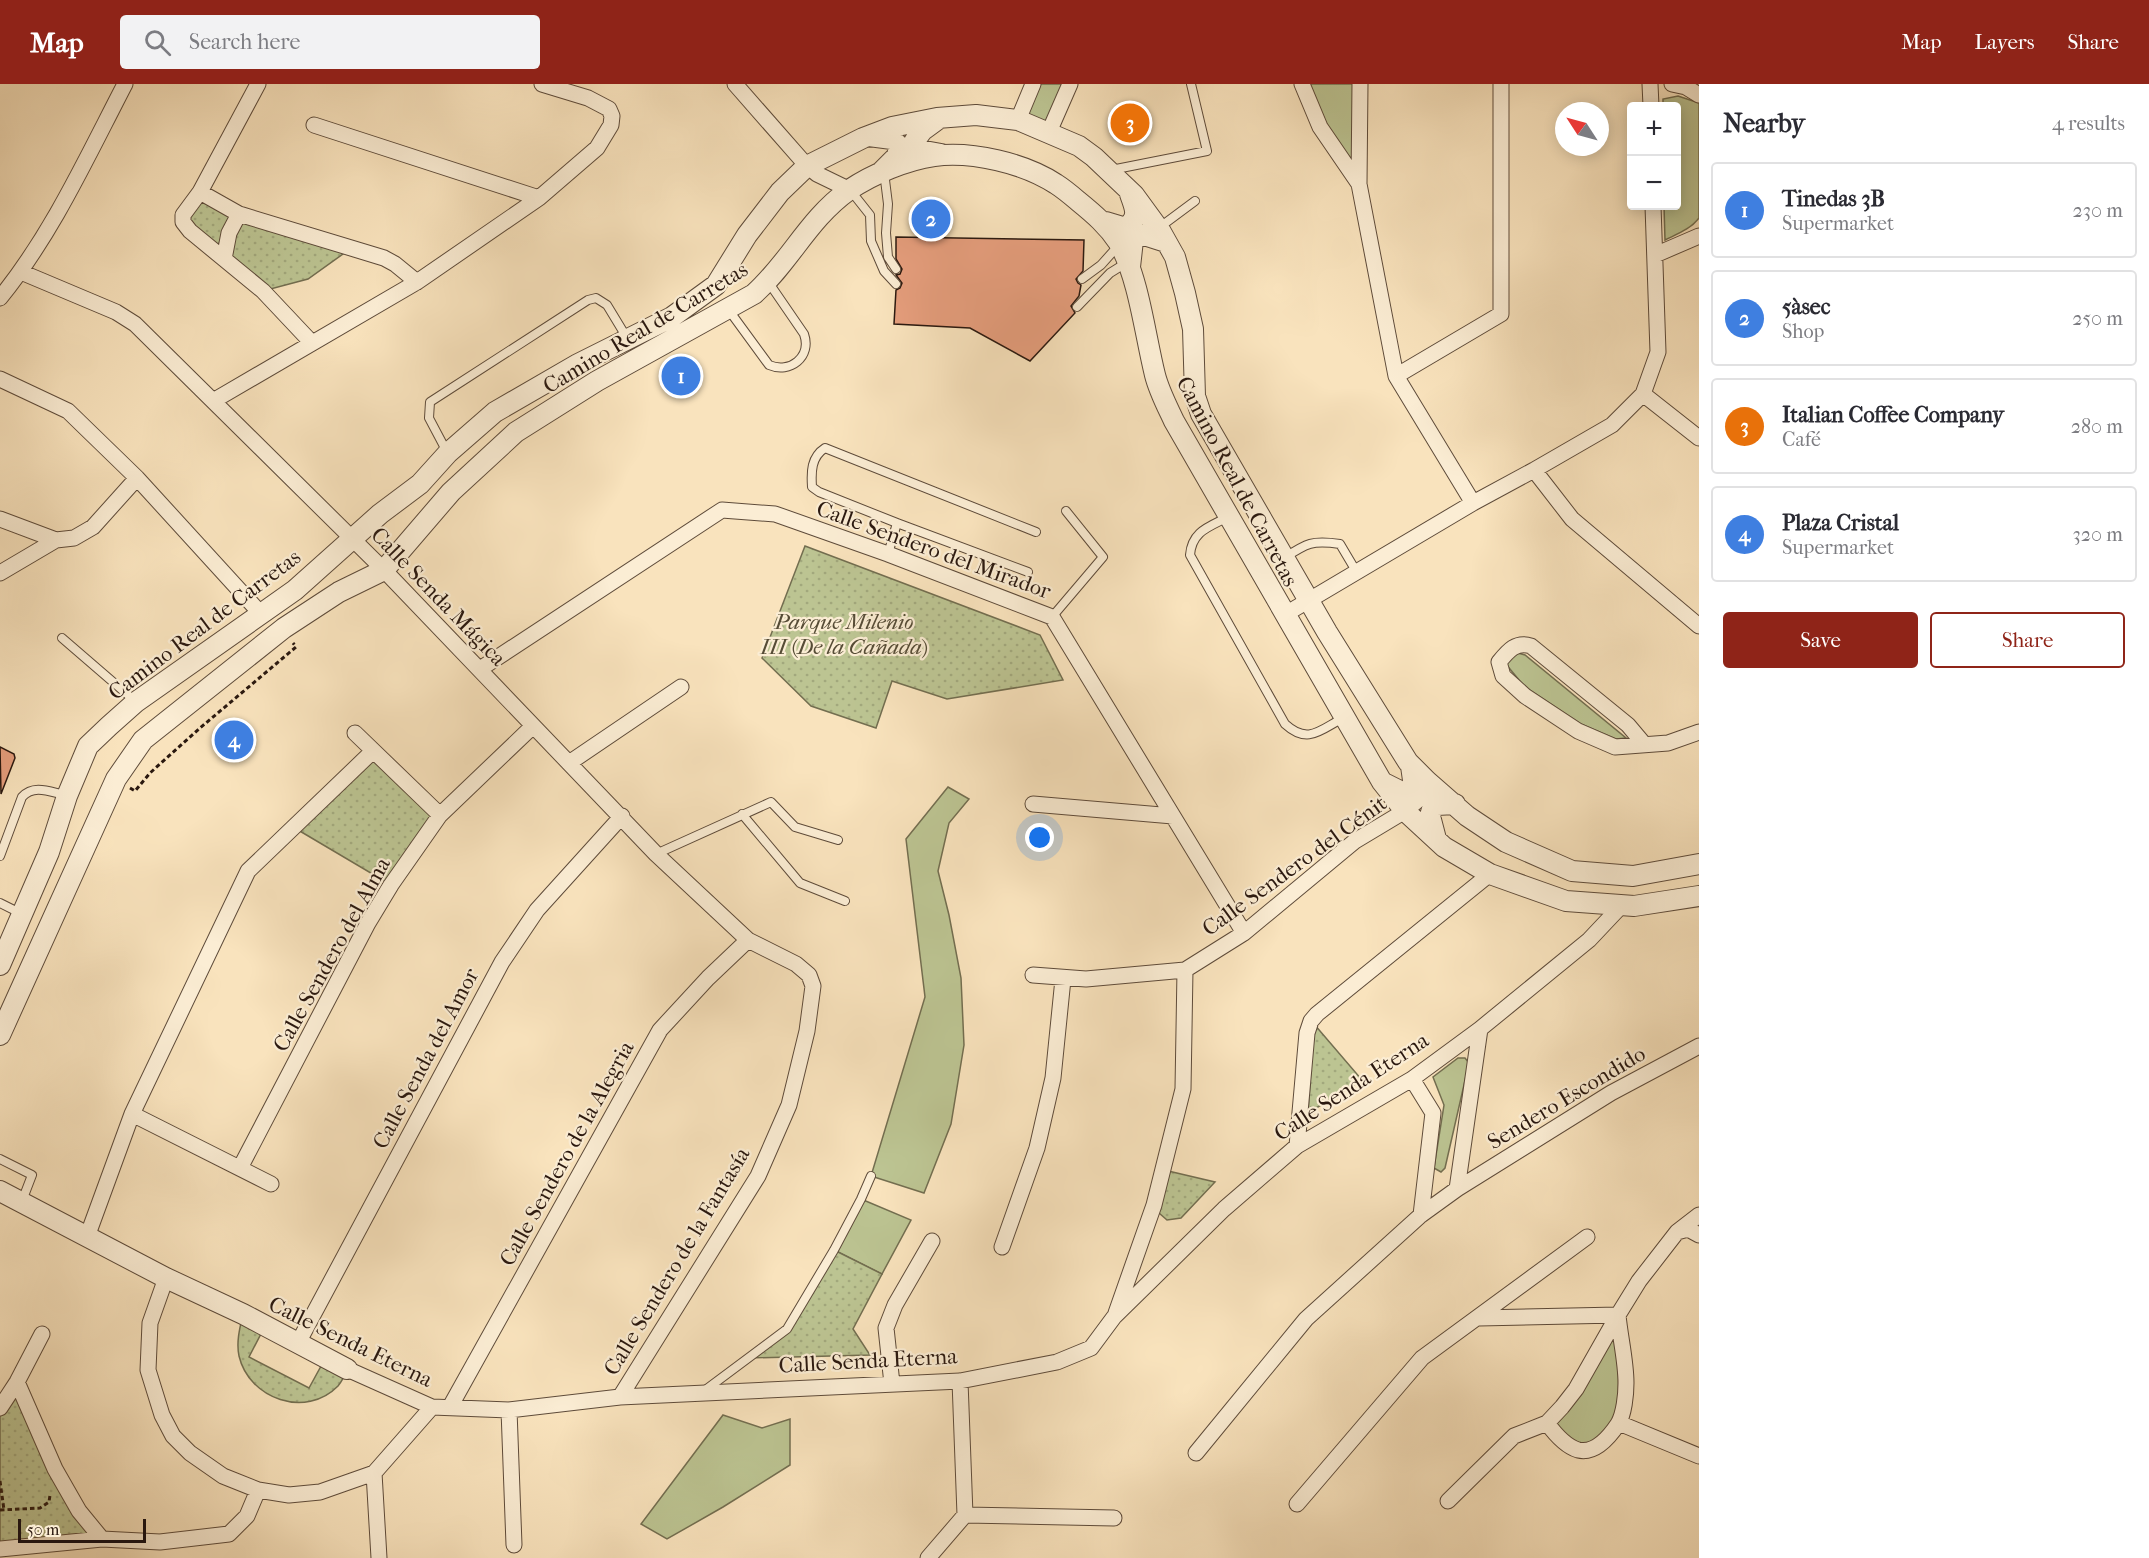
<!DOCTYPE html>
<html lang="en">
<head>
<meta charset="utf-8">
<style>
  :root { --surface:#fff; --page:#f2f2f3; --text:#2b2b33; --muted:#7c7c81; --line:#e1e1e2; --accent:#8f2418 }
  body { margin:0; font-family:"IM FELL French Canon",serif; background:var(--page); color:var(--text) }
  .controls { position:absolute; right:18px; top:18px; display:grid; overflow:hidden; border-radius:6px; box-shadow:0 3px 15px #0003 }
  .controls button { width:54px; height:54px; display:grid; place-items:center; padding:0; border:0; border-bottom:2px solid var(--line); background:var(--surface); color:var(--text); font:30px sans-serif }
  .compass { position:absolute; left:1555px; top:18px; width:54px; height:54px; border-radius:50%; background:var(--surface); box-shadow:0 3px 15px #0003; rotate:306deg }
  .scale { position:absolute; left:18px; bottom:15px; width:128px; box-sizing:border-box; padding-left:6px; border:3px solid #2a180f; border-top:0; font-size:16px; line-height:21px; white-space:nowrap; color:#2a180f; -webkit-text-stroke:4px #fbedd4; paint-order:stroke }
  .you { position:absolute; left:1040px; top:754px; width:21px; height:21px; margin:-15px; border:4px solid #fff; border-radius:50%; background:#1a73e8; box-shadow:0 0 0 9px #1a73e833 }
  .badge { display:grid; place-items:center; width:39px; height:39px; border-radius:50%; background:var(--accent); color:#fff; font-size:20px; font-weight:700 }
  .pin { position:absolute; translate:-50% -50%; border:3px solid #fff; box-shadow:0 2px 6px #0006 }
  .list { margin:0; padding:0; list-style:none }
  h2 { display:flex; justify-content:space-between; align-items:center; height:78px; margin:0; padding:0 24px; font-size:26px }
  h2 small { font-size:20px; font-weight:400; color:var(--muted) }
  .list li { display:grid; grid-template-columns:39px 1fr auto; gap:18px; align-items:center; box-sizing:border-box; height:96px; margin:0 12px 12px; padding:0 12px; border:2px solid var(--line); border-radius:6px }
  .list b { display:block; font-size:22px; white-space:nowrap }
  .list p { margin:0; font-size:20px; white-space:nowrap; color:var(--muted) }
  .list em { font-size:20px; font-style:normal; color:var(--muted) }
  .actions { display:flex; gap:12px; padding:18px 24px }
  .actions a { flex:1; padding:14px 0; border:2px solid var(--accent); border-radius:6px; text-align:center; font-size:21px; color:var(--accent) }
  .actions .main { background:var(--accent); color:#fff }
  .icon { flex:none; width:33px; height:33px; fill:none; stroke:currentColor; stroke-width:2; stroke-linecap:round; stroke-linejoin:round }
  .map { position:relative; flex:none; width:1699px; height:1474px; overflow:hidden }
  header { display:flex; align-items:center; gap:36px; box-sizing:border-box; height:84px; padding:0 30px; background:var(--accent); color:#fff }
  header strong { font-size:28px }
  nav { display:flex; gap:33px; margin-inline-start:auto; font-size:21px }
  .search { width:420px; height:54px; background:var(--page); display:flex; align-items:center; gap:15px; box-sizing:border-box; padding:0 21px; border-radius:6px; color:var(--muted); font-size:22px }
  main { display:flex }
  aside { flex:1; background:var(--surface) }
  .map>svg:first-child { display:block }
  .green { fill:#bcc492; stroke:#736e50; stroke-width:1.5 }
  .park { fill:url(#park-dots); stroke:#736e50; stroke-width:1.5 }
  .building { fill:#e69e7d; stroke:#2a180f; stroke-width:1.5 }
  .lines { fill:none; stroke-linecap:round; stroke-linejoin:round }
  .service-casing { stroke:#5e4b3a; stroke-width:10 }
  .minor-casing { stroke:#5e4b3a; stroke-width:17 }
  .tertiary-casing { stroke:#5e4b3a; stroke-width:22 }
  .path { stroke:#2a180f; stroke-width:3; stroke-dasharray:4.5 3; stroke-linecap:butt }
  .service { stroke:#fbedd4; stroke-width:8 }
  .minor { stroke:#fbedd4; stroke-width:15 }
  .tertiary { stroke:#fbedd4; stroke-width:20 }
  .labels { text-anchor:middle; stroke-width:4.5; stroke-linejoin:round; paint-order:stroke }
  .street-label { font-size:22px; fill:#2a180f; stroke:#fbedd4 }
  .park-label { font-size:22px; font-style:italic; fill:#564c36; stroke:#fbedd4 }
</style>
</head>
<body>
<header>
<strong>Map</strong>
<div class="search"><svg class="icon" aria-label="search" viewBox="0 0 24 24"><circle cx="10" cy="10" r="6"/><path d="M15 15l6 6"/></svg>Search here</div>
<nav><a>Map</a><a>Layers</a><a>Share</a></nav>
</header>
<main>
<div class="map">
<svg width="1699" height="1474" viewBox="0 0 1699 1474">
  <defs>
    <pattern id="park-dots" width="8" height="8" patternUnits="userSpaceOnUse" patternTransform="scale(1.5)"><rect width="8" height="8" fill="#bcc492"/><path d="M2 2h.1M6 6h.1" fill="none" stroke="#a2a87d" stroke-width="1.8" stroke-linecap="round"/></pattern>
  </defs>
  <rect width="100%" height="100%" fill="#f9e3bd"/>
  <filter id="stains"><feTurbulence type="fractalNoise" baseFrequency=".00333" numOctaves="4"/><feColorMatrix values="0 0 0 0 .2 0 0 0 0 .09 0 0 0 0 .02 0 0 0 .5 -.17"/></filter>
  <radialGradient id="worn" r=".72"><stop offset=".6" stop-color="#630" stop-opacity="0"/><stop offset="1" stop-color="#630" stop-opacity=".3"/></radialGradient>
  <path class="green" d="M1033,0H1070L1049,48L1018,36Z
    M1302,0H1360L1359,100Z
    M1678,12L1699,19V134C1691,145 1677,150 1665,156L1664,122H1676V22H1663V15Z
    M1518,569L1525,571L1626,654L1616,655L1581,640L1524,602L1505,579Z
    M948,703L969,715L949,739L938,787L949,831L961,894L964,961L951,1040L924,1109L871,1092L925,913L906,755Z
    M1458,974H1465L1469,979L1445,1084L1441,1088L1434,1084L1444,1021L1433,993Z
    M861,1115L911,1136L882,1190L834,1166Z
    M1618,1231L1619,1339L1588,1366L1547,1339Z
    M723,1331L762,1344L790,1335V1381L723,1423L667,1455L641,1440Z"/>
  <path class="park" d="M200,108L350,165L308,195L263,207L183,131Z
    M805,462L1040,551L1063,596L947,615L892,597L876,644L811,622L762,574Z
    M373,667L440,731L391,801L293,743Z
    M1314,940L1362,996L1308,1029Z
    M1164,1086L1215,1098L1181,1134L1167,1136L1159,1129Z
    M834,1166L882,1190L853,1245L870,1271L748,1274L787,1245Z
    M243,1230L265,1242L249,1273L309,1304L326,1273L347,1285C345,1291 342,1297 338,1302C306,1335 249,1315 239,1272C236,1258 240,1243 243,1230Z
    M17,1298L55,1385L102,1455L0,1465V1324Z"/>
  <path class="building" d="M896,153L1084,156L1083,187L1076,195L1078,199L1081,201L1079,212L1071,222L1075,229L1030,277L970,244L894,240L896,206L900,204L902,199L896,191L900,190L902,185L896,175Z
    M0,663L14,670L15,674L1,710Z"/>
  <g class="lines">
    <defs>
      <path id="service" d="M1111,86L1207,67L1191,0
        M884,88L888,120L886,149L888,173L896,185
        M851,107L870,131L871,157L884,187L896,200
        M1160,143L1195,117
        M1082,195L1101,181L1118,162
        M1077,223L1110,189L1126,179
        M728,225L769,281C790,290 812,273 804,250L769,199
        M447,368L429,334L430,318L588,216L596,214L607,221L627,254
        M1228,433C1209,443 1192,447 1190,471L1285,640C1308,661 1320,646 1343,634
        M897,439L1028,488
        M888,470L897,439L819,408L812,403C811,388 811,373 825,364L1036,448
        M1284,474C1307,459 1312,456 1340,460L1356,487
        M1052,533L1103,473L1066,427
        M62,554L135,617
        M742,730L800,799L845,817
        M656,770L771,718L795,743L838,756
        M0,772L22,713C34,700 50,708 65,711
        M0,819L20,829
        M0,1075L32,1091L22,1117
        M704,1307L787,1245L834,1166L861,1115L871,1092"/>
      <path id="minor" d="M258,0L200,108L183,131V138L190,147L263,207L312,259
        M735,0L807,82L817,90L850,106
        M1302,0L1320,43L1359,100
        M1360,0L1359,100L1396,292L1473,419
        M1650,0L1651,22
        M1672,0L1686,3L1699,11
        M1018,36L1033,0
        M314,41L539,114
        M1049,48L1070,0
        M200,108L239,130L384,174L395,180L417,198
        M1655,171L1699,152
        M224,175L229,149L239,130
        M21,188L116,228L135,240L384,486L656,770L748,856L796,880L809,891L813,902L807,947L789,1021L758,1092L620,1313
        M0,214C52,150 87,73 125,0
        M1396,292L1501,230V0
        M0,295L68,327L137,394L262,531
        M1643,310L1699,354
        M213,317L417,198L539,114L597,64L611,41L612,32L609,25L588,14L542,0
        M1534,386L1572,435L1699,542
        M0,435L56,456
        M0,489L56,456L74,454L93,443L137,394
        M1284,531L1473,419L1534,386L1612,341L1643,310L1658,268L1653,122
        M480,585L722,426L775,430L888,470L1052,533L1244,849
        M355,649L440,731
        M1644,660L1628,641L1531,562C1516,557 1508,567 1499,578L1503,592L1525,612L1578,647L1615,663L1668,659L1699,648
        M569,679L681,603
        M1033,720L1173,732
        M1033,891L1086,895L1185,886L1244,849L1355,757L1405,727L1434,703
        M1412,995L1433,1029L1421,1131
        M132,1030L271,1100
        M1297,1062L1307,949L1311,937L1317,930L1490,790
        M240,1084L368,839L391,801L440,731L533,642
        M1457,1105L1480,945
        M1677,1148L1688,1145L1699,1151
        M87,1153L132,1030L248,787L373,667
        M1002,1163L1037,1064L1053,994L1063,895
        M166,1194L150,1239L148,1286L162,1331L173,1352L190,1369L223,1392L258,1406L289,1411L320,1408L374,1389L432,1323
        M1116,1229L1154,1121L1183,1005L1185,886
        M1479,1234L1618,1231
        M298,1259L502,878L537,826L622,732
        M347,1285L432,1323L509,1326L620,1313L960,1297L1057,1278L1091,1264L1114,1233L1224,1125L1297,1062L1412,995L1480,945L1589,856L1622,821
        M960,1297L965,1431
        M17,1298L55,1385L79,1427L102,1455
        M892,1300L886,1244L895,1221L932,1157
        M450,1323L660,946L708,894L748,856
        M0,1324L17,1298L42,1250
        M509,1326L514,1461
        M1547,1339C1555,1350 1565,1362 1578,1366C1595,1370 1610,1352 1618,1340C1624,1330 1626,1311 1626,1299C1626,1277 1620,1253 1618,1231
        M1619,1339L1699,1372
        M1196,1369L1306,1235L1421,1131L1457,1105L1611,1009L1699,962
        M374,1389L379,1474
        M1448,1417L1514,1352L1547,1339L1562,1323L1576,1305L1618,1231L1639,1197L1677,1148L1699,1131
        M1297,1420L1422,1274L1587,1153
        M0,1465L102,1455L160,1458L229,1450L247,1432L258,1406
        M928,1474L965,1431L1114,1434"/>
      <path id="tertiary" d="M937,36L922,47L914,58L919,66L941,70
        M869,52L892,55L899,62L897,72L882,87
        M1106,138L1126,144C1140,132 1135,125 1130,110
        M1130,183L1133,156L1141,150L1166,158
        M1384,699L1400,707L1407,709L1414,703L1411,682
        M1436,755L1430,732L1432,725L1437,721L1455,720
        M0,881L49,768L67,712L88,662L109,642L136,618L295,506L380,430L420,400L448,369L495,328L578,280L672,233L716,201L747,151L780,108L807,82L863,54L892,43L937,34L976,31L1018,36L1079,62L1094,73L1134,111L1161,148L1175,173L1185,209L1193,245L1195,312L1201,330L1327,548L1408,678L1427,697L1467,732L1506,758L1572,787L1633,792L1699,780
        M0,951L116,695L143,656L284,544L339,508L384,486L451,408L516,348L597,297L754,210C790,178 808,135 849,106C873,90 906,76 934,72C972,67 1024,79 1056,100C1064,105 1071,111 1078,117C1094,130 1108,142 1119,159C1139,195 1145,251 1155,291C1159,307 1167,322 1174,337L1382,698L1405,727L1444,763L1490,790L1566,817L1634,822L1699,812
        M0,1107L166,1194L243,1230L347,1285"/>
    </defs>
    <use href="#service" class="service-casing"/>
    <use href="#minor" class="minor-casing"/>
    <use href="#tertiary" class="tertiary-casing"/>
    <path class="path" d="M130,704L135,707L150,689L200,644L296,563L293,559
      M0,1397L4,1426
      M0,1426L40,1424L49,1418L50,1411"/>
    <use href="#service" class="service"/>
    <use href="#minor" class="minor"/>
    <use href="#tertiary" class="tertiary"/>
  </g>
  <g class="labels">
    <g class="street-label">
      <text transform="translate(645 243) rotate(-31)" y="8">Camino Real de Carretas</text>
      <text transform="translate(1238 397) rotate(62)" y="8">Camino Real de Carretas</text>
      <text transform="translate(934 465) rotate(20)" y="8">Calle Sendero del Mirador</text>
      <text transform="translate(439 512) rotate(46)" y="8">Calle Senda Mágica</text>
      <text transform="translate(204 540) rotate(-37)" y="8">Camino Real de Carretas</text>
      <text transform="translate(1294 781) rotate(-36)" y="8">Calle Sendero del Cénit</text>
      <text transform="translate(331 870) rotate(-61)" y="8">Calle Sendero del Alma</text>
      <text transform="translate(425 974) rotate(-62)" y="8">Calle Senda del Amor</text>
      <text transform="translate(1351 1002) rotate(-33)" y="8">Calle Senda Eterna</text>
      <text transform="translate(1566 1013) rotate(-31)" y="8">Sendero Escondido</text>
      <text transform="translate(566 1069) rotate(-61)" y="8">Calle Sendero de la Alegria</text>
      <text transform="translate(676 1177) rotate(-59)" y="8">Calle Sendero de la Fantasía</text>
      <text transform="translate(351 1257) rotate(26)" y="8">Calle Senda Eterna</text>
      <text transform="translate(868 1276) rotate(-3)" y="8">Calle Senda Eterna</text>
    </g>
    <g class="park-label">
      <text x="844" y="545">Parque Milenio<tspan x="844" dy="25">III (De la Cañada)</tspan></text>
    </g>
  </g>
  <rect width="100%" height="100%" filter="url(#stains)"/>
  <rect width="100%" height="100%" fill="url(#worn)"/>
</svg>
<div class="controls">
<button>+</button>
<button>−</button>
</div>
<svg class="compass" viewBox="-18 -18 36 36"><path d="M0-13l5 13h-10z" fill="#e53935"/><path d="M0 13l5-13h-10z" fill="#7c7c81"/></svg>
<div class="scale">50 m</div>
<div class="you"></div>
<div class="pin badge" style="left:681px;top:292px;background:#3f7fe0">1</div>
<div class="pin badge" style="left:931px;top:135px;background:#3f7fe0">2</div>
<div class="pin badge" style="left:1130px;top:39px;background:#e8710a">3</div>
<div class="pin badge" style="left:234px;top:656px;background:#3f7fe0">4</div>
</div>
<aside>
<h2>Nearby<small>4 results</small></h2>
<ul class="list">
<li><span class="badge" style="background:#3f7fe0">1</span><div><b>Tinedas 3B</b><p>Supermarket</p></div><em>230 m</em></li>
<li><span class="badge" style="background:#3f7fe0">2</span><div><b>5àsec</b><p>Shop</p></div><em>250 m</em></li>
<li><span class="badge" style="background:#e8710a">3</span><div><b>Italian Coffee Company</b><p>Café</p></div><em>280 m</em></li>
<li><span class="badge" style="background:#3f7fe0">4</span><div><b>Plaza Cristal</b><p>Supermarket</p></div><em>320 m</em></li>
</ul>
<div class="actions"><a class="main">Save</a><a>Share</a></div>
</aside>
</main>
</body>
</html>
